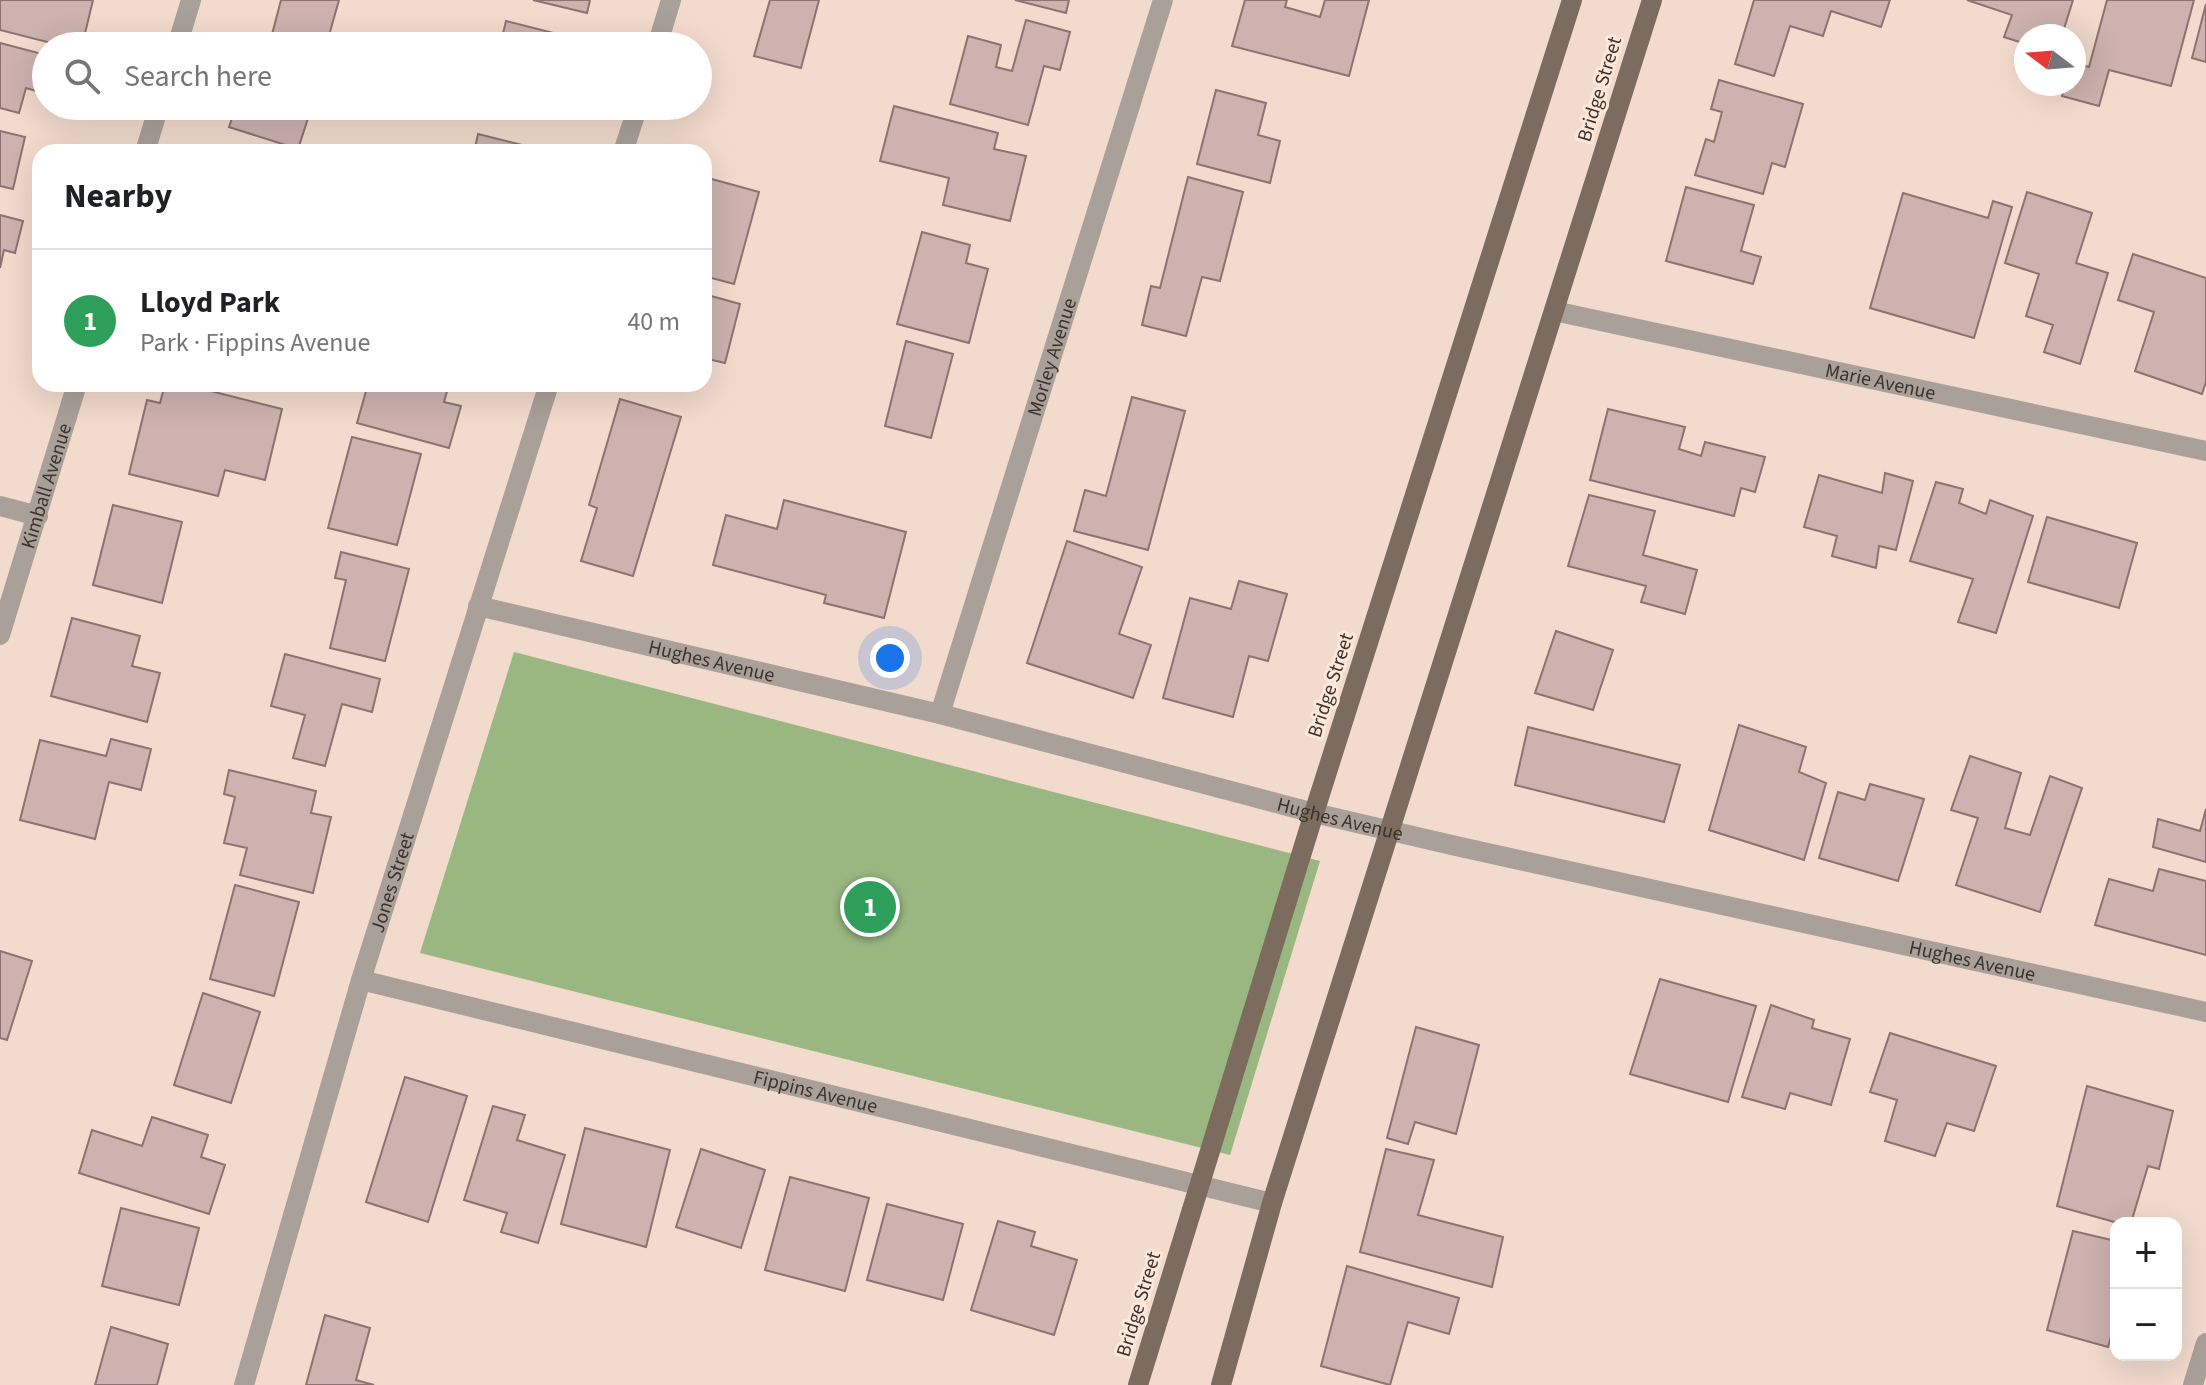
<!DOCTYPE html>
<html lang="en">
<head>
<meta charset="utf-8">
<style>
  :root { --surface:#fff; --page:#f2f2f2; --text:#202124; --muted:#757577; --line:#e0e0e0; --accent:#907318 }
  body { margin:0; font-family:"Source Sans 3",sans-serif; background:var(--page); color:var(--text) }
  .controls { position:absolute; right:24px; bottom:24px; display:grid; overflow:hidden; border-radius:16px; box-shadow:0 8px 32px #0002 }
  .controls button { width:72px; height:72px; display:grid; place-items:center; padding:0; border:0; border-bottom:2px solid var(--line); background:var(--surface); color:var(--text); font:40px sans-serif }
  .compass { position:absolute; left:2014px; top:24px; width:72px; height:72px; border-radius:50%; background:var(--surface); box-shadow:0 8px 32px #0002; rotate:286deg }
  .you { position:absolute; left:890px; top:658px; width:28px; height:28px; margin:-20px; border:6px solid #fff; border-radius:50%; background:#1a73e8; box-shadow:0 0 0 12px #1a73e833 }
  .badge { display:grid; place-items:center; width:52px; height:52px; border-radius:50%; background:var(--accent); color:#fff; font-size:26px; font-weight:700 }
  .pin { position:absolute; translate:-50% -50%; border:4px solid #fff; box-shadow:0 2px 8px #0006 }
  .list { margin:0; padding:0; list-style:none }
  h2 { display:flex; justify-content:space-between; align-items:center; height:104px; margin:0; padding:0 32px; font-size:34px }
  h2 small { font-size:26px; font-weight:400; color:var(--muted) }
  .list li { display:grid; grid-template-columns:52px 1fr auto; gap:24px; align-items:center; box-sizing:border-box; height:144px; padding:0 32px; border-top:2px solid var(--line) }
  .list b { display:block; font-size:30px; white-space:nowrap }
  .list p { margin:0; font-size:26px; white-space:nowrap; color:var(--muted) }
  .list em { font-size:26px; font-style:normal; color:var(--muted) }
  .icon { flex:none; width:44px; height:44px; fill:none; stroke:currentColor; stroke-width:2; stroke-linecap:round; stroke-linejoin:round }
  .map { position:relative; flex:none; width:2206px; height:1385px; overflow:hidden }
  .search { position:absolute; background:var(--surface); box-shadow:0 8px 32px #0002; left:32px; top:32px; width:680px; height:88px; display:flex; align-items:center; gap:20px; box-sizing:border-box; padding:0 28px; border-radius:44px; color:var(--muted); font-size:30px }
  .panel { position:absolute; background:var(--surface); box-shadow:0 8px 32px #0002; left:32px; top:144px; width:680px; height:248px; border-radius:24px }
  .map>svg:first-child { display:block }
  .green { fill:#9ab782 }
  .building { fill:#cdb2af; stroke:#8c7371; stroke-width:2 }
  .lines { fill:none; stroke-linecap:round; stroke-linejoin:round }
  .minor { stroke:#a9a099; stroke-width:20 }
  .major { stroke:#7c6c5f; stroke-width:20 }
  .labels { text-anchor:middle; stroke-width:6; stroke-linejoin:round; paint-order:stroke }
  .street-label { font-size:20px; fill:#3c332e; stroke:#ffe7d9 }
</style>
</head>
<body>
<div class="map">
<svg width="2206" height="1385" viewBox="0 0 2206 1385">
  <rect width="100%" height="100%" fill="#f2dacc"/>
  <path class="green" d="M514,652L1320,861L1230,1155L420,953Z"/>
  <path class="building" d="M0,0H93L82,46H63L0,30Z
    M281,0H339L326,46H269Z
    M533,0H590L587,13Z
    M770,0H819L801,68L754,56Z
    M1015,0H1069L1066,13Z
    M1245,0H1287L1285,7L1320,17L1325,0H1369L1349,76L1232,46Z
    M1754,0H1890L1881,27L1831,11L1823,36L1790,26L1774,76L1735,64Z
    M1967,0H2073L2063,32L2046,27L2044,36H2026V44L2004,37L2012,15Z
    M2107,0H2194L2171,86L2109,70L2099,106L2062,96L2065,84H2074V63L2089,67Z
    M2206,4V62L2192,58Z
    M1026,20L1070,32L1060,70L1044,66L1028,125L950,104L968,36L1001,45L996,67L1012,71Z
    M506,21L577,39L575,46H500Z
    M0,43L46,55V94L26,88L19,113L0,108Z
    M1719,80L1803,104L1785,167L1772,163L1763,194L1695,175L1706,139L1714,142L1722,112L1711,109Z
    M1216,90L1266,103L1258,135L1280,141L1270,183L1197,164Z
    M236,106H312L298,149L229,127Z
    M894,106L998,133L994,149L1026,156L1010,221L943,205L949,178L880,161Z
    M0,131L25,137L13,189L0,186Z
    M478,134L538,149L537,152H474Z
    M1188,177L1243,192L1220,281L1202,277L1186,336L1142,325L1151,286L1160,288Z
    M708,178L759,192L734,284L704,276V193Z
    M1686,187L1754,205L1741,251L1761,257L1753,284L1666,261Z
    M2027,192L2092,213L2076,263L2108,273L2080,364L2044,352L2053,325L2026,316L2039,274L2005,263Z
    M1903,193L1988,218L1993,201L2012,207L1974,338L1870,308Z
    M0,215L23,221L15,253L4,250L0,268Z
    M922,232L970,245L966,263L988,269L969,343L897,324Z
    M2133,254L2206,278V382L2202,394L2135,371L2154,312L2118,300Z
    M704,294L740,304L725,363L708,359L704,376Z
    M906,341L953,354L931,438L885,426Z
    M165,384H183L282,409L265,480L225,470L218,496L129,474L147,400L160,403Z
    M368,384H449L444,402L461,406L449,448L357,423Z
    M1132,397L1185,411L1148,550L1074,531L1085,490L1106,496Z
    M620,399L681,417L633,576L581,561L597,508L589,505Z
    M1608,409L1685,427L1679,449L1701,456L1705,442L1765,457L1755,492L1741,488L1734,516L1590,480Z
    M352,437L421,454L397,545L328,528Z
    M1885,473L1913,481L1896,550L1879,546L1876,568L1832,556L1837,536L1804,527L1819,475L1882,493Z
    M1936,482L1963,489L1959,503L1986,514L1990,500L2033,516L1996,633L1958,622L1973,579L1910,561Z
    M1589,495L1655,511L1643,555L1697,570L1685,614L1641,602L1646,586L1568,566Z
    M784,500L906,532L884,618L824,603L826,595L713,565L726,515L777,529Z
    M113,505L182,522L162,603L93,585Z
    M2047,517L2137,543L2119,608L2028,582Z
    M1067,541L1142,567L1119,634L1151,645L1133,698L1027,663Z
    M341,552L409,569L385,661L330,648L346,580L335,578Z
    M1239,581L1287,594L1268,661L1249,656L1233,717L1163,698L1190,598L1231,609Z
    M72,618L140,636L132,666L160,673L147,722L51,696Z
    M1556,631L1613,650L1593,710L1535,693Z
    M285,654L380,679L372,712L342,704L325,766L293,758L305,715L271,706Z
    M1739,725L1806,747L1799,772L1826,783L1804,860L1709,830Z
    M1528,727L1680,765L1664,822L1515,785Z
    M111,739L151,749L141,790L109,782L95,839L20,820L40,740L106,756Z
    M1970,756L2021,773L2005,828L2030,835L2050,776L2082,788L2040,912L1956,885L1978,818L1951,810Z
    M229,770L316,791L311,813L331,817L313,893L240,875L247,848L224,843L235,797L224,794Z
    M1870,784L1924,799L1898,881L1819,858L1838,792L1865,800Z
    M2206,809V862L2153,847L2158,819L2200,831Z
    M2159,869L2206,881V955L2095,925L2109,879L2153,891Z
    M235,885L299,902L274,996L210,979Z
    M0,951L32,961L7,1040L0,1038Z
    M1660,979L1756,1006L1728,1102L1630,1074Z
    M203,993L260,1012L231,1103L174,1085Z
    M1771,1005L1814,1020L1812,1028L1850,1039L1831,1105L1790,1093L1785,1109L1742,1097Z
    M1416,1027L1479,1045L1456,1134L1415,1122L1408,1144L1387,1138Z
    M1890,1033L1996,1066L1974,1131L1947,1123L1935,1156L1885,1141L1897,1100L1870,1092Z
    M405,1077L467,1096L428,1222L366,1202Z
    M2087,1086L2173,1111L2159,1169L2148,1166L2131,1223H2118L2057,1206Z
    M493,1106L525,1115L517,1140L565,1155L538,1243L501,1232L507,1213L464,1200Z
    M152,1117L208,1135L201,1157L225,1165L209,1214L79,1173L92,1130L142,1146Z
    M585,1128L670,1150L646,1247L561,1224Z
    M701,1149L765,1170L741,1248L676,1227Z
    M1386,1149L1434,1160L1418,1215L1503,1237L1492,1287L1360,1252Z
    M790,1177L869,1198L845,1291L765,1270Z
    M887,1204L963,1224L943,1300L867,1280Z
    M121,1208L199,1228L179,1305L102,1286Z
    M998,1221L1035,1232L1031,1246L1077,1260L1054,1335L971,1310Z
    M2073,1231L2116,1241V1319L2108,1347L2047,1330Z
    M1347,1266L1459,1298L1449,1334L1408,1322L1390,1385L1321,1366Z
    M325,1315L370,1328L356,1380L374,1385H306Z
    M111,1327L168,1344L157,1385H95Z"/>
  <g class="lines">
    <g class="minor">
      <path d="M177,46L191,0"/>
      <path d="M657,46L671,0"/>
      <path d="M145,152L159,106"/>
      <path d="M623,152L638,106"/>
      <path id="s1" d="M1554,311L2206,451"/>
      <path d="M0,506L38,516"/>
      <path id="s2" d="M478,606L940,714L1314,813L1456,846L2206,1012"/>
      <path id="s3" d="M0,635L77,384"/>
      <path id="s4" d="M940,714L1163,0"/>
      <path id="s5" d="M361,980L1272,1203"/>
      <path id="s6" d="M244,1385L361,980L549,384"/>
      <path d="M2193,1385L2206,1343"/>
    </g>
    <path class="major" d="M1138,1385L1314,813L1572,0
      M1221,1385L1272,1203L1652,0"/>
  </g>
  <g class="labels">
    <g class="street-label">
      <text transform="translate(1599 89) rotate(-73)" y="7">Bridge Street</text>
      <text dy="7" stroke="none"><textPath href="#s4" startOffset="374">Morley Avenue</textPath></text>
      <text dy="7" stroke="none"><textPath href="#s1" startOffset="334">Marie Avenue</textPath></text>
      <text dy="7" stroke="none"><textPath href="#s3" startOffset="156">Kimball Avenue</textPath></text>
      <text dy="7" stroke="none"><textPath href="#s2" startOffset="240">Hughes Avenue</textPath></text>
      <text transform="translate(1330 685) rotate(-72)" y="7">Bridge Street</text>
      <text dy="7" stroke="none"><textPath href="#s2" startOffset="888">Hughes Avenue</textPath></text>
      <text dy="7" stroke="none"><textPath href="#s6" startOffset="524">Jones Street</textPath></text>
      <text dy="7" stroke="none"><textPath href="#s2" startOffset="1536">Hughes Avenue</textPath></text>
      <text dy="7" stroke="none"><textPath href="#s5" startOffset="468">Fippins Avenue</textPath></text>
      <text transform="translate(1138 1304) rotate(-73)" y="7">Bridge Street</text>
    </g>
  </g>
</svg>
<div class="controls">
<button>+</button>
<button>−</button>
</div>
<svg class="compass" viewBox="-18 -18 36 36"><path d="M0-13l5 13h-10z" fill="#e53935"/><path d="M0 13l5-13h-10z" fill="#757577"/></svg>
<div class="you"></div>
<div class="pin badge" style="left:870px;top:907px;background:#2e9e5b">1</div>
<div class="search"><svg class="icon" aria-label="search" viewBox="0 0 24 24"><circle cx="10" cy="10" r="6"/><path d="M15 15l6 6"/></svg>Search here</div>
<section class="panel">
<h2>Nearby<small></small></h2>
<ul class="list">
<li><span class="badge" style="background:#2e9e5b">1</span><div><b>Lloyd Park</b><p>Park · Fippins Avenue</p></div><em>40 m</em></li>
</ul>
</section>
</div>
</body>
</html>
